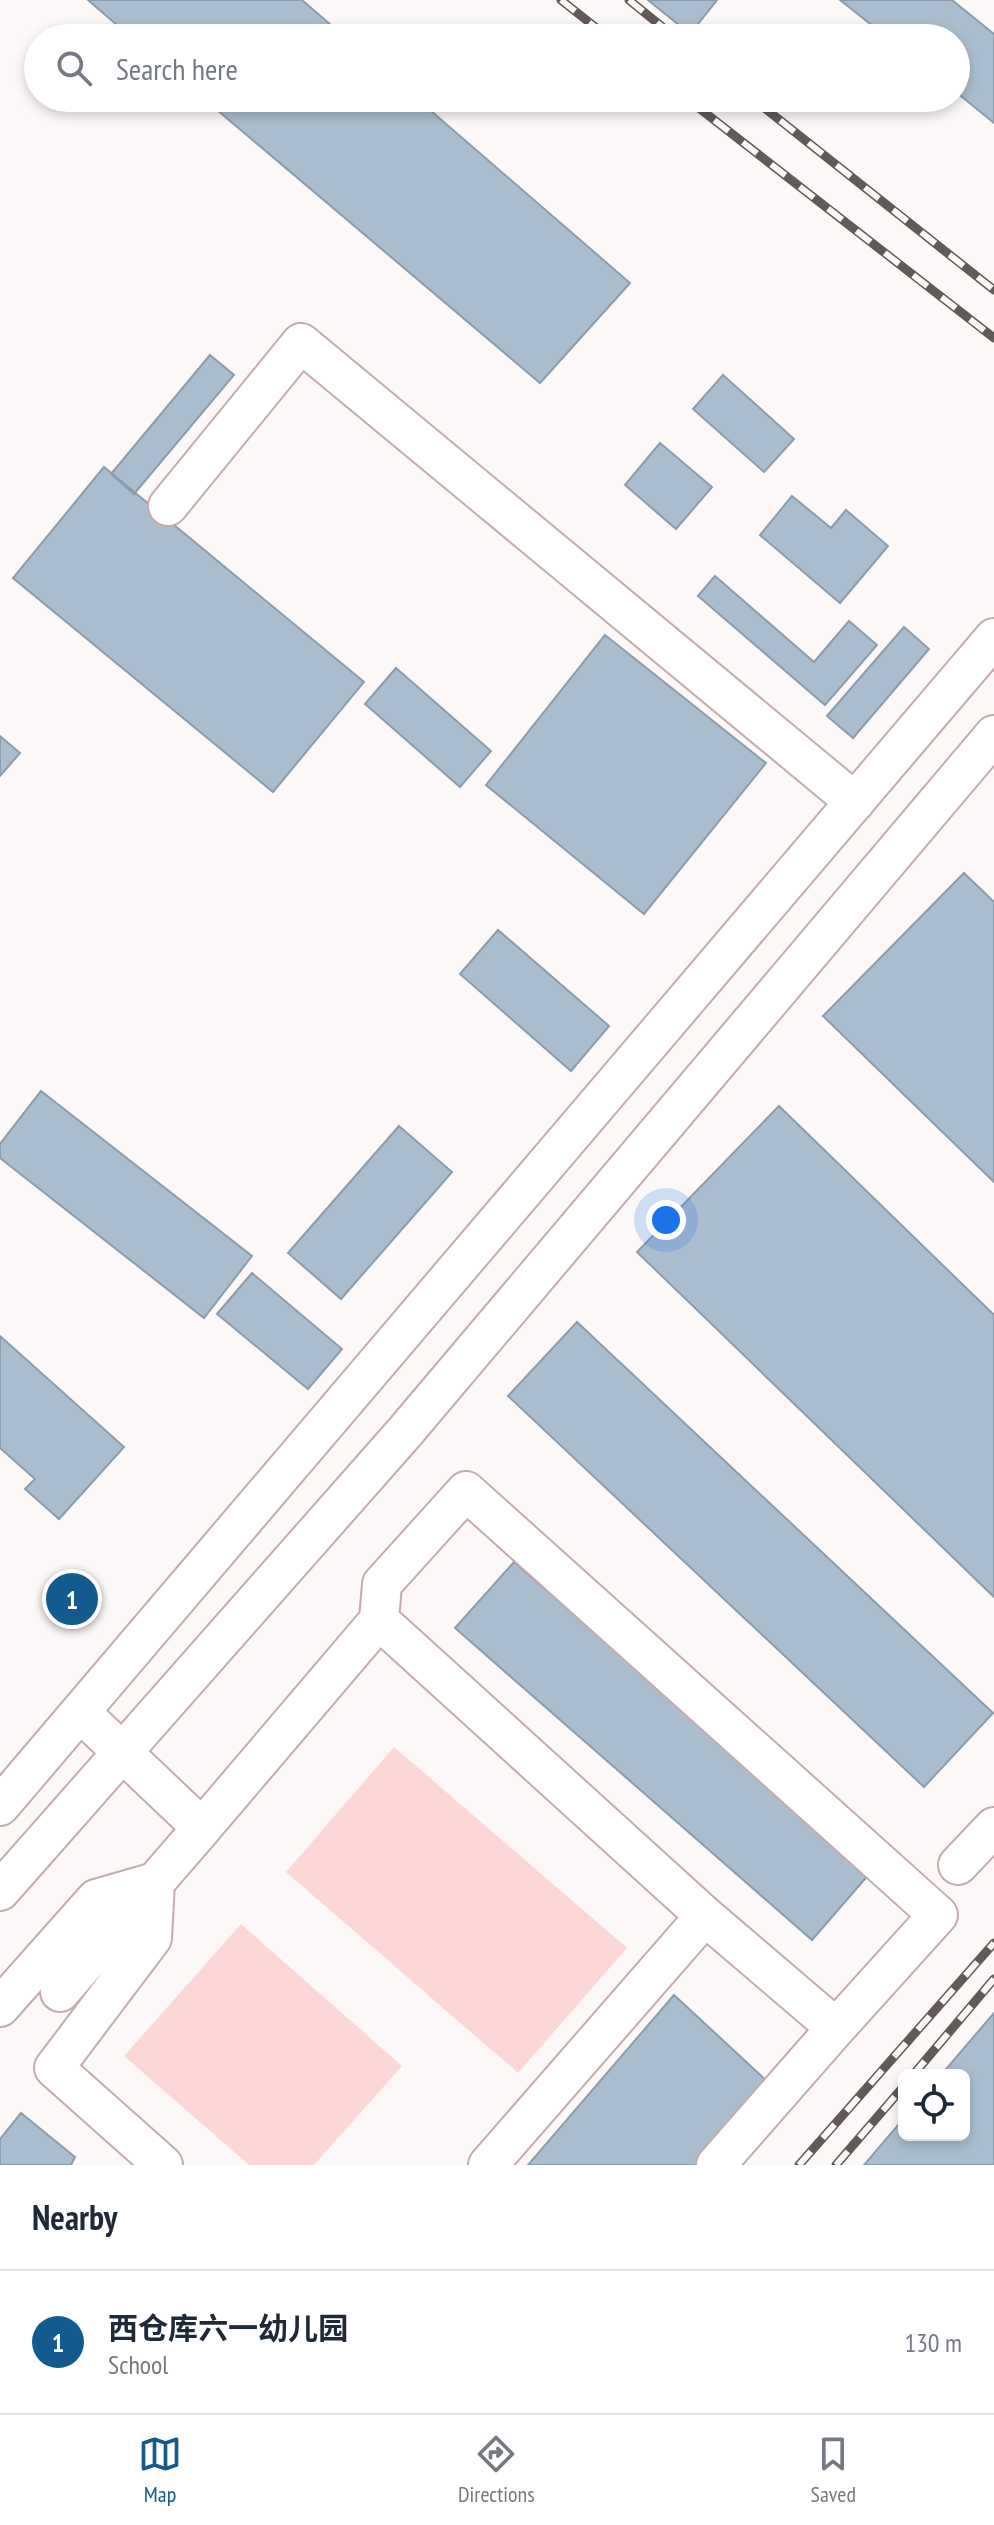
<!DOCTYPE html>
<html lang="en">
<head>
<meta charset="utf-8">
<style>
  :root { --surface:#fff; --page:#f6f6f7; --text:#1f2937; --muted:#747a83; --line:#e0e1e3; --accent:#135a8e }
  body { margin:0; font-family:"PT Sans Narrow","Noto Sans SC",sans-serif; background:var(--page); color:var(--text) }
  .controls { position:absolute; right:24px; bottom:24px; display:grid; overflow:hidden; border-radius:12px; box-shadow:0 4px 12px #0003 }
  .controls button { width:72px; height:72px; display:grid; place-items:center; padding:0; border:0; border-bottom:2px solid var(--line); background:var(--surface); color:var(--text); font:40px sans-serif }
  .you { position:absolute; left:666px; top:1220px; width:28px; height:28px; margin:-20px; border:6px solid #fff; border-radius:50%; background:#1a73e8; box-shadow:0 0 0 12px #1a73e833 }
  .badge { display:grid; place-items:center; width:52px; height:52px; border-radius:50%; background:var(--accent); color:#fff; font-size:26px; font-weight:700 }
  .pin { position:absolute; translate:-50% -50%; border:4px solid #fff; box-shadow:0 2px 8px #0006 }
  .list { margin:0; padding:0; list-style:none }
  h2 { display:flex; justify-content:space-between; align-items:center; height:104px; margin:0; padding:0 32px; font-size:34px }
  h2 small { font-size:26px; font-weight:400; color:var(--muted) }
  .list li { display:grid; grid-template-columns:52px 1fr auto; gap:24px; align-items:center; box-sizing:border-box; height:144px; padding:0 32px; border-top:2px solid var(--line) }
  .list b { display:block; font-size:30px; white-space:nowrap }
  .list p { margin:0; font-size:26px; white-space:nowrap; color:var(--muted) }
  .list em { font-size:26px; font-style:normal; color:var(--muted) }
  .icon { flex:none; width:44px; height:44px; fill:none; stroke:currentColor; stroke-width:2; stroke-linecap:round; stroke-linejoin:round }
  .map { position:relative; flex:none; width:994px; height:2165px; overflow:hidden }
  .search { position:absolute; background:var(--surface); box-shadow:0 4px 12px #0003; left:24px; right:24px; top:24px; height:88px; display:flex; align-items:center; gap:20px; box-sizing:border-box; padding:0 28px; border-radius:44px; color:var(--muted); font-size:30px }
  .sheet { height:248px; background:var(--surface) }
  nav { display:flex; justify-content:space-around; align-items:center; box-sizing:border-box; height:112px; border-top:2px solid var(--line); background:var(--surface); font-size:22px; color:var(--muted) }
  nav a { display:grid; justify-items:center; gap:4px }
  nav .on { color:var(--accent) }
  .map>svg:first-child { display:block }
  .green { fill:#fdd6d8 }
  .building { fill:#aabdce; stroke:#8b9dad; stroke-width:2 }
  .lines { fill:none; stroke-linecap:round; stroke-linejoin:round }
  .street-casing { stroke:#c6abac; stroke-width:42 }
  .street { stroke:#fff; stroke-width:38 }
  .rail-casing { stroke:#625959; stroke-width:9 }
  .rail { stroke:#fdf8f8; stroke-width:6; stroke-dasharray:18; stroke-linecap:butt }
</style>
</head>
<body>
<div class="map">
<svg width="994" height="2165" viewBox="0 0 994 2165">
  <rect width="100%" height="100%" fill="#fdf8f8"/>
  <path class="green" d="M394,1747L627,1948L518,2073L286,1872Z
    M241,1924L402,2066L314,2165H249L124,2056Z"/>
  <path class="building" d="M88,0H302L346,38H132Z
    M648,0H717L690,34Z
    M840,0H952L994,34V123L956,92V38H888Z
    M203,98H416L630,283L540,383Z
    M210,355L234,375L134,494L111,474Z
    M723,375L794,439L764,472L693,409Z
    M660,443L712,487L676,529L625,485Z
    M104,467L364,682L273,792L13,578Z
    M792,496L831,528L846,510L888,546L840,603L760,535Z
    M715,576L814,662L849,621L877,645L825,705L698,596Z
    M904,627L929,649L853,738L827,716Z
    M605,635L766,763L644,914L486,785Z
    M396,668L491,751L460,787L365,704Z
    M0,736L20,753L0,776Z
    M964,873L994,902V1182L823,1016Z
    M498,930L609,1026L571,1071L460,974Z
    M41,1091L252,1256L204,1318L0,1158V1144Z
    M779,1106L994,1315V1597L637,1252Z
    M399,1126L452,1172L341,1299L288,1253Z
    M252,1273L342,1349L308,1389L217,1314Z
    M577,1322L993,1713L924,1787L508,1396Z
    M0,1336L124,1447L59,1519L25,1489L35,1479L0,1448Z
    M514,1562L870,1873L812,1940L455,1628Z
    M674,1995L769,2083L696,2165H528Z
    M994,2013V2165H864L904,2118V2135H964V2075H941Z
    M21,2113L75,2157L71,2165H0V2139Z"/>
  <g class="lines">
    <defs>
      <path id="street" d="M168,506L301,343L855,802
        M379,1620L382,1584L466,1491L938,1915L836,2028
        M0,1806L994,638
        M202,1828L379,1620L705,1916L836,2028L716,2165
        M958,1865L994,1827
        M0,1891L404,1433L994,735
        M60,1992L202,1828L80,1712
        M0,2007L96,1899L155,1882L152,1938L54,2068L163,2165
        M488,2165L705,1916"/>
    </defs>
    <use href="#street" class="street-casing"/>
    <use href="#street" class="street"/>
    <defs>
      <path id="rail" d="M561,0L609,38
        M629,0L676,38
        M686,98L994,338
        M752,98L994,290
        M913,2075L994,1979
        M799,2165L994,1943
        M836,2165L904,2086"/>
    </defs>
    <use href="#rail" class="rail-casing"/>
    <use href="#rail" class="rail"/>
  </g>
</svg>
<div class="controls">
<button><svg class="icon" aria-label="locate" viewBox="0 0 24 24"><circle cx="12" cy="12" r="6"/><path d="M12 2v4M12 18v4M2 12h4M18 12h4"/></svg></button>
</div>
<div class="you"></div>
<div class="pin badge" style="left:72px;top:1599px">1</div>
<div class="search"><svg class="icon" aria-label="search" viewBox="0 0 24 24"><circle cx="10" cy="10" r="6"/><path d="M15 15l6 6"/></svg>Search here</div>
</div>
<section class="sheet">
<h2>Nearby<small></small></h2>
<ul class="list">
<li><span class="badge">1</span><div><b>西仓库六一幼儿园</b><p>School</p></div><em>130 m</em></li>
</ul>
</section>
<nav>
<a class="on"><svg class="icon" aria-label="map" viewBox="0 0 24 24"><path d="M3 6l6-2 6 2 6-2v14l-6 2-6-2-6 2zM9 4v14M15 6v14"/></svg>Map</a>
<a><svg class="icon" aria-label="directions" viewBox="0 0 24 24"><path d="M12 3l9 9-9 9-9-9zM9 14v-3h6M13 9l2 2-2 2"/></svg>Directions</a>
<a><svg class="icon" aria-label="saved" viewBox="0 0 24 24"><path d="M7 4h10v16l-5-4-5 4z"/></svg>Saved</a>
</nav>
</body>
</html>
